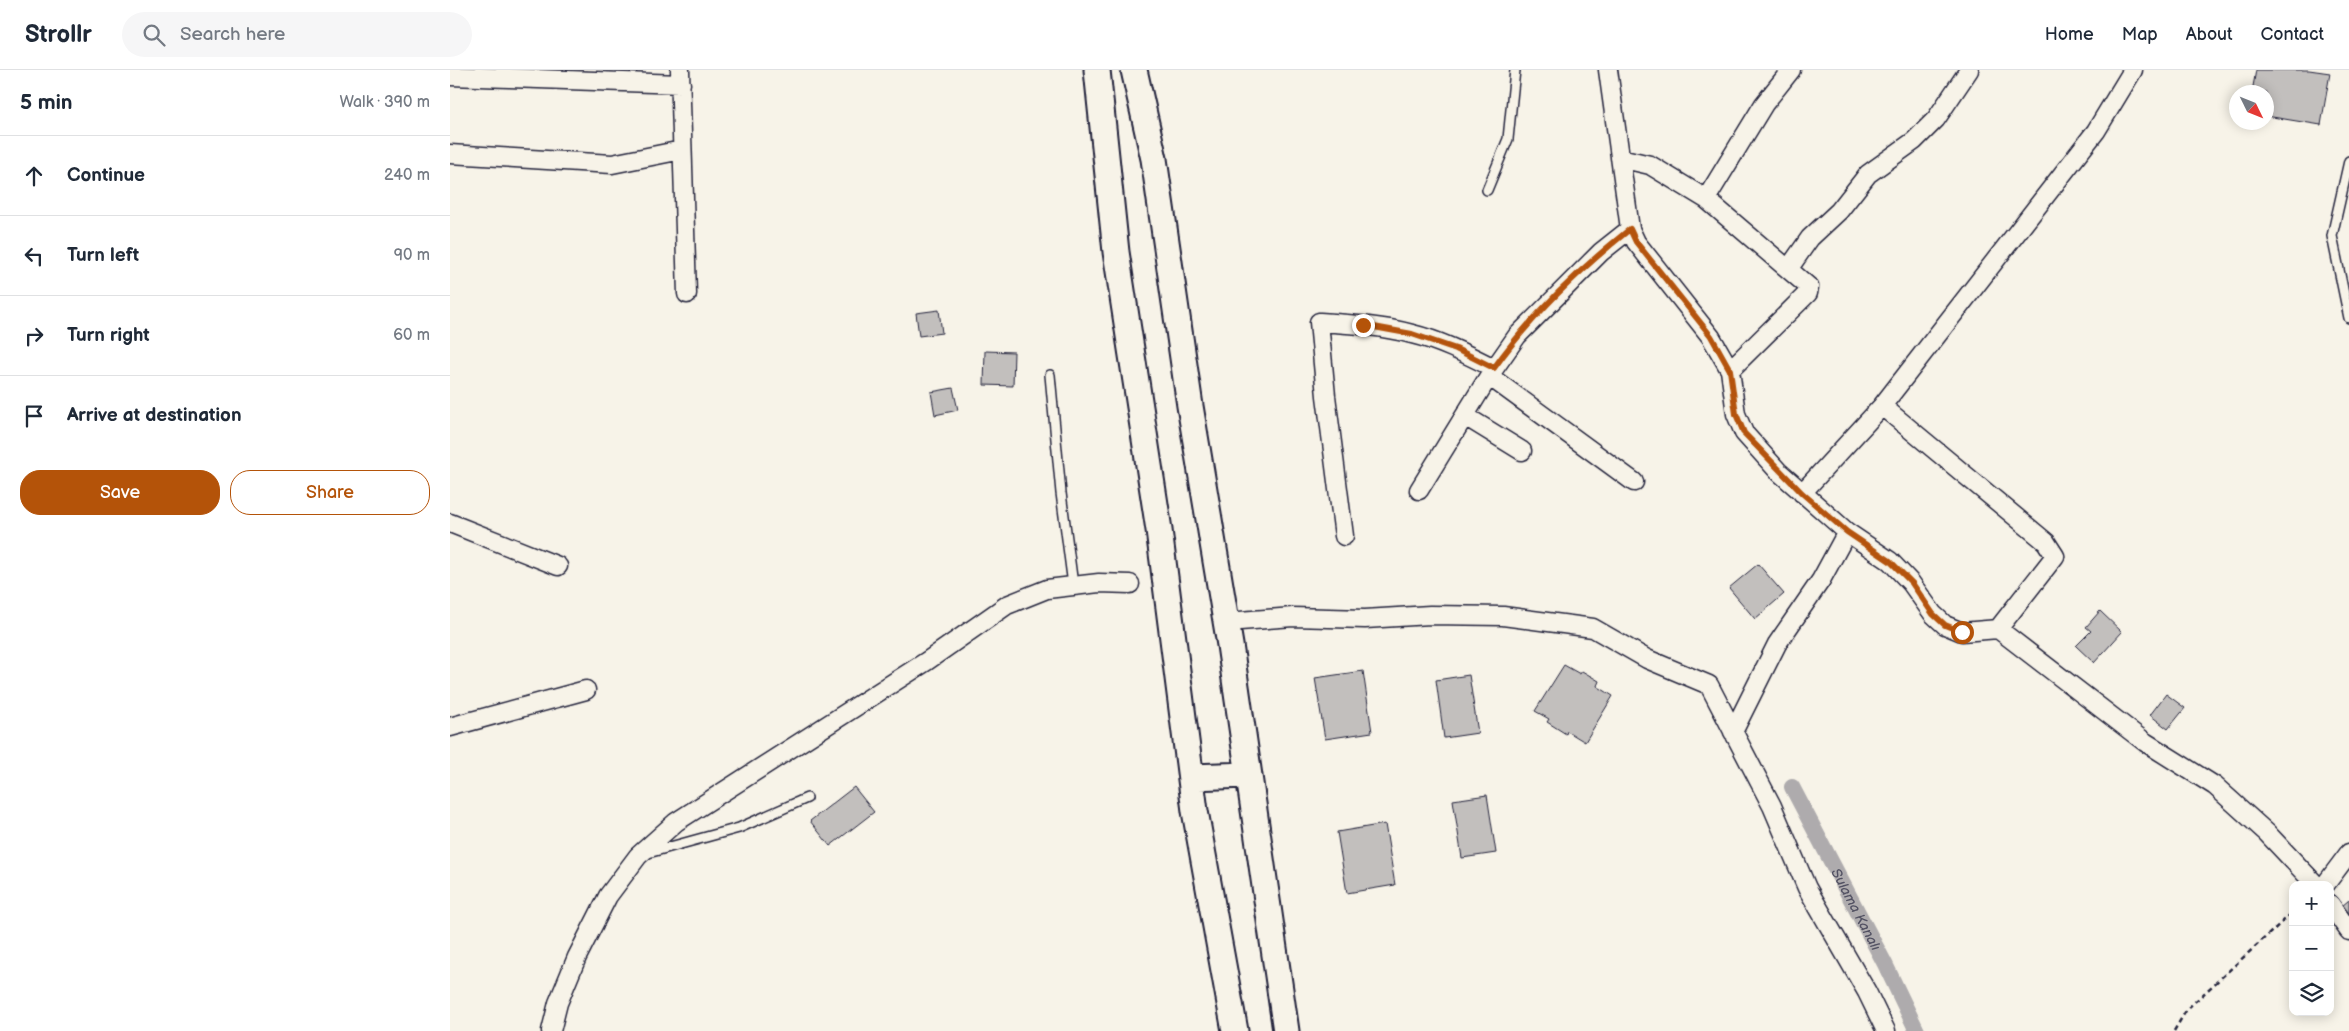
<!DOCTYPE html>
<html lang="en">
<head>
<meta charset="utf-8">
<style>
  :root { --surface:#fff; --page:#f6f6f7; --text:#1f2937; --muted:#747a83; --line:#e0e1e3; --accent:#b45309 }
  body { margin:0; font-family:"Balsamiq Sans",sans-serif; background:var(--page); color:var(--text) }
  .controls { position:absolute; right:15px; bottom:15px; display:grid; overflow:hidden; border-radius:10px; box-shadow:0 2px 12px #0003 }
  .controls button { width:45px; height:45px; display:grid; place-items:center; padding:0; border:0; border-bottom:1px solid var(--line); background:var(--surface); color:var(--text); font:25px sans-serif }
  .compass { position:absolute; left:1779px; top:15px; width:45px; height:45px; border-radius:50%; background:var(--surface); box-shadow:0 2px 12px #0003; rotate:133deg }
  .stop { position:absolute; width:15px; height:15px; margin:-11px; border:4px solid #b45309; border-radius:50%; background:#fff }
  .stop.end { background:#b45309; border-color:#fff; box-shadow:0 1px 5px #0008 }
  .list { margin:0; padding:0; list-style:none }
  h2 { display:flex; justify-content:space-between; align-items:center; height:65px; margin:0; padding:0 20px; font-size:21px }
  h2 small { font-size:16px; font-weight:400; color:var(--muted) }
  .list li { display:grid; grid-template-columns:32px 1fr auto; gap:15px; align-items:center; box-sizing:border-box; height:80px; padding:0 20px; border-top:1px solid var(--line) }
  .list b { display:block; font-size:19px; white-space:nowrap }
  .list em { font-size:16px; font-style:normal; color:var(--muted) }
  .actions { display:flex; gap:10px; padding:15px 20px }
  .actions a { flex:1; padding:11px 0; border:1px solid var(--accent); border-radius:20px; text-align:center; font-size:18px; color:var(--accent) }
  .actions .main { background:var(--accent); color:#fff }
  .icon { flex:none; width:28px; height:28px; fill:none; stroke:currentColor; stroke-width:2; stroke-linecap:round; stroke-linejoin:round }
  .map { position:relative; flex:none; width:1899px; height:961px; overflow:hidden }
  header { display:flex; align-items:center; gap:30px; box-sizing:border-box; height:70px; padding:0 25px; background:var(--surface); border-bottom:1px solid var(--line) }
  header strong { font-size:24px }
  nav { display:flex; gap:28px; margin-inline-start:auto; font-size:18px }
  .search { width:350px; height:45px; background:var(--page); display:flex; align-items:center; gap:12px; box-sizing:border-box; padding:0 18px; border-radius:28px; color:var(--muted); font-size:19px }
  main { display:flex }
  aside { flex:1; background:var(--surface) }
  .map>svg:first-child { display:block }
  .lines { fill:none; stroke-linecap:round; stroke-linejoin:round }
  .canal { stroke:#aeabad; stroke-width:16 }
  .building { fill:#c2bfbd; stroke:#22223b }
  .lane-casing { stroke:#22223b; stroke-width:12 }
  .street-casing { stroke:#22223b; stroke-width:21 }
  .secondary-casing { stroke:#22223b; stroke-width:29 }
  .path { stroke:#22223b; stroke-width:2.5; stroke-dasharray:5 4; stroke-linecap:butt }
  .lane { stroke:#f7f3e8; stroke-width:9 }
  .street { stroke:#f7f3e8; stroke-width:18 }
  .secondary { stroke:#f7f3e8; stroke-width:25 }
  .route { stroke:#b45309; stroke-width:6 }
  .labels { text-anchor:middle; stroke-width:4; stroke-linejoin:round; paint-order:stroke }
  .water-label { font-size:14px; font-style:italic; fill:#535263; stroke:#f7f3e8 }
</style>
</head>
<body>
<header>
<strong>Strollr</strong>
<div class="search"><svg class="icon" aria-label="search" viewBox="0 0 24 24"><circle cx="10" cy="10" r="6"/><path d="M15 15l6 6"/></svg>Search here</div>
<nav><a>Home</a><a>Map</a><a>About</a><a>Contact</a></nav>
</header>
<main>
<aside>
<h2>5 min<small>Walk · 390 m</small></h2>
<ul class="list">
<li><svg class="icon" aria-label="ahead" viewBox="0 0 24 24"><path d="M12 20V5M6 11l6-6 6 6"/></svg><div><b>Continue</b></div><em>240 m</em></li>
<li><svg class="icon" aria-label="left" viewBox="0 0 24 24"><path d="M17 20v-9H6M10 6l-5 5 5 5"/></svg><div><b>Turn left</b></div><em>90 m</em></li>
<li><svg class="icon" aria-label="right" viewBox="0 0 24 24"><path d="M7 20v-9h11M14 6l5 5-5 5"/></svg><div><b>Turn right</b></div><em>60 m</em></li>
<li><svg class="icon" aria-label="arrive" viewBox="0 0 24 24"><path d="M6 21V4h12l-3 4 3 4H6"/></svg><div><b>Arrive at destination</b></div></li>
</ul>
<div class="actions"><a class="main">Save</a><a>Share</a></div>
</aside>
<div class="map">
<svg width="1899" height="961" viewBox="0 0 1899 961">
  <rect width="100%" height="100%" fill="#f7f3e8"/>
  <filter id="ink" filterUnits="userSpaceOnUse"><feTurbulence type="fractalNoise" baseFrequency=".02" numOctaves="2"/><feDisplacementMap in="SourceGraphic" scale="10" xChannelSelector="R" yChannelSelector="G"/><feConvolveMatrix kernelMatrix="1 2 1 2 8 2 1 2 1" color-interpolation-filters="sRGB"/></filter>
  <g filter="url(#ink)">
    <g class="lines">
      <path class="canal" id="s1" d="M1342,717L1435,894L1467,961"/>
    </g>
    <path class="building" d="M1806,0H1859L1880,3L1871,55L1816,46V22H1802Z
      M489,240L492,263L469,266L466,243Z
      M535,281L564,282L563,316L534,315Z
      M503,318L508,340L485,345L481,322Z
      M1308,494L1334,524L1305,549L1279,518Z
      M1650,541L1672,562L1644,593L1626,576L1641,561L1636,557Z
      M1114,595L1130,604L1132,601L1149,611L1147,616L1163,626L1135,672L1117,661L1116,664L1097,652L1099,649L1085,641Z
      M913,601L922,662L875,669L865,608Z
      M1019,605L1028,663L994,668L986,610Z
      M1716,624L1735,638L1718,659L1700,645Z
      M404,717L424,742L380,776L360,751Z
      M1037,725L1046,783L1012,788L1003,730Z
      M935,754L945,815L897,823L887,762Z
      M1899,830V844L1892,836Z"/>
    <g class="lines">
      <defs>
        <path id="lane" d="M1899,91L1882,166L1899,248
          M1037,120L1058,69L1065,0
          M600,305L611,423L623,515
          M198,783L289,758L357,728"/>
        <path id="street" d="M230,0L237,224
          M1158,0L1180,159L1186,172L1261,267L1280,300L1286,344L1294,363L1328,401L1397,462L1440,491L1461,513L1483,544L1495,555L1512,562L1548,559L1695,672L1765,716L1817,763L1866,815
          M0,6L231,14
          M0,84L162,94L232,80
          M1170,88L1200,95L1256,129L1359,217L1358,223L1280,300
          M1256,129L1314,34L1341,0
          M1339,198L1360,168L1389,141L1418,104L1464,71L1486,49L1519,0
          M1039,306L1184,412
          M1432,336L1596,472L1605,486L1548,559
          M1015,346L1072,381
          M969,420L1039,306L1067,266L1151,182L1180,159
          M1352,423L1432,336L1646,61L1683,0
          M0,453L108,496
          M894,466L876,326L869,252C900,254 932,256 962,264C991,271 1018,285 1044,298
          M776,552L843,547L915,549L980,545L1053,546L1143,558L1197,589L1259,615L1322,736L1357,818L1417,922L1436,961
          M0,657L136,620
          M1283,662L1327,574L1371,510L1397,462
          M1875,815L1899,783
          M1880,834L1899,861
          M101,961L108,933L127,887L158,826L188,786L226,752L477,591L557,535L597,519L649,513L680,514"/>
        <path id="secondary" d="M647,0L666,182L709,460L745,741L785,961
          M684,0L704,89L740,336L780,575L836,961
          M741,707L798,705"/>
      </defs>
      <use href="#lane" class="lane-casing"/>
      <use href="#street" class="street-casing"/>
      <use href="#secondary" class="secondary-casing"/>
      <path class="path" d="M1724,961L1737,939L1843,842"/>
      <use href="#lane" class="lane"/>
      <use href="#street" class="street"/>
      <use href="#secondary" class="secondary"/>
    </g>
  </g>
  <g class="lines" filter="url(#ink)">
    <path class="route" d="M913,255L962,264L1006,279L1044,298C1081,246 1130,199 1180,159L1186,172L1261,266L1280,300L1286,344L1294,363L1352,423L1397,462L1440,491L1462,513L1483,544L1495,555L1512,562"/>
  </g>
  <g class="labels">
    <g class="water-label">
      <text dy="5" stroke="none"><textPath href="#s1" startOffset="138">Sulama Kanalı</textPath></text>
    </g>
  </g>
</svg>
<div class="controls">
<button>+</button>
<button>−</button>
<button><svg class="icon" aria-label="layers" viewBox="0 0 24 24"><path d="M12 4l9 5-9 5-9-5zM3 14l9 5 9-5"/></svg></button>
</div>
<svg class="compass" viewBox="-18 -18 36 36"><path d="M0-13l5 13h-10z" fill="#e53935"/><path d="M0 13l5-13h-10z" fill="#747a83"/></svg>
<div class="stop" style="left:1512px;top:562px"></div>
<div class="stop end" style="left:913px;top:255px"></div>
</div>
</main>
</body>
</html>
